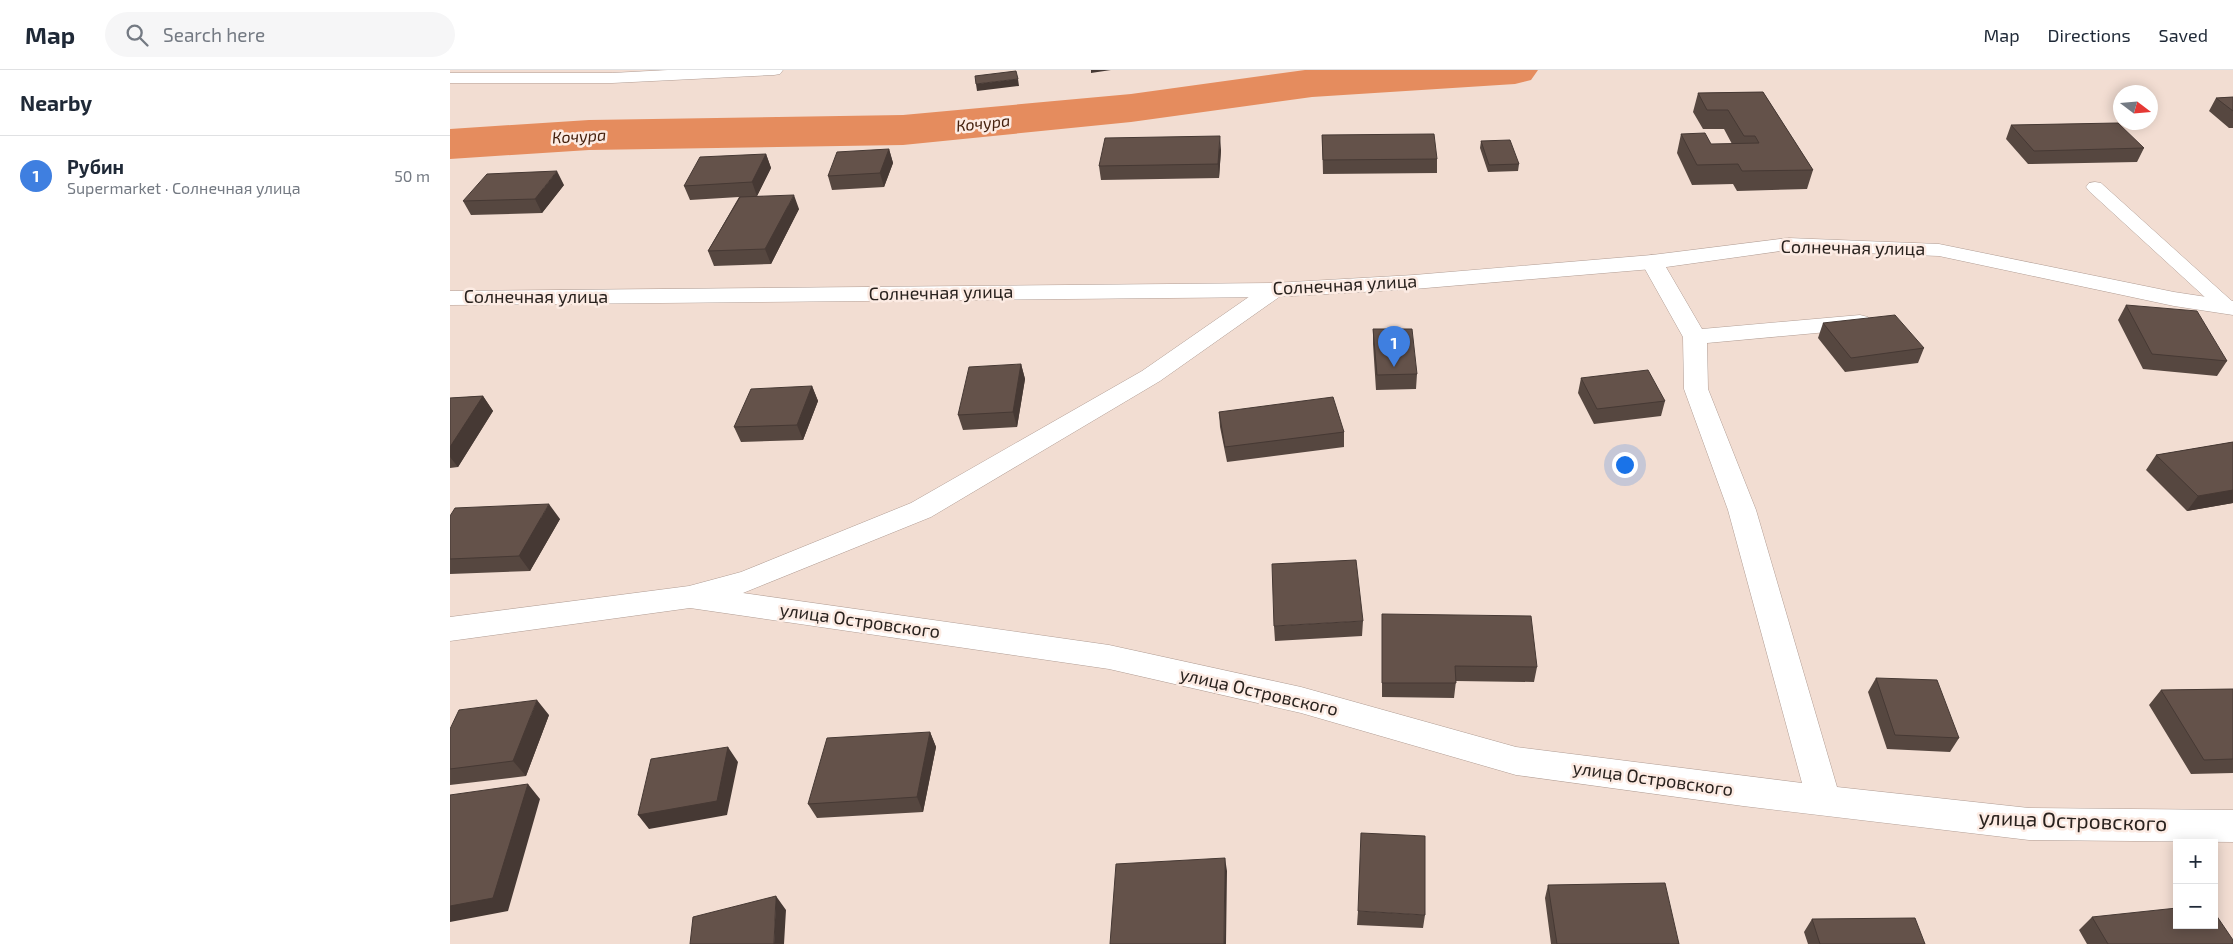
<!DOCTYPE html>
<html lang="en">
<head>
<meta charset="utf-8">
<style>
  :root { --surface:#fff; --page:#f6f6f7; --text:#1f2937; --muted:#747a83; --line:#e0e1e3; --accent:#007fa4 }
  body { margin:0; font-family:"Exo 2",sans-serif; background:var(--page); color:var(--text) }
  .controls { position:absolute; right:15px; bottom:15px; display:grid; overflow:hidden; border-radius:0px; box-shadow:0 2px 12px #0003 }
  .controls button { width:45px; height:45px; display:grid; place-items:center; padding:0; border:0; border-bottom:1px solid var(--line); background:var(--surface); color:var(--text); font:25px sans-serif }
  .compass { position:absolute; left:1663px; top:15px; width:45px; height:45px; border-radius:50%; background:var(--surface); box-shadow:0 2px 12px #0003; rotate:106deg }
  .you { position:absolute; left:1174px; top:394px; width:18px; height:18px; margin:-12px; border:4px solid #fff; border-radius:50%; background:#1a73e8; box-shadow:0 0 0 8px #1a73e833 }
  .badge { display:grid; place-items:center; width:32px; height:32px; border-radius:50%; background:var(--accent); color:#fff; font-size:16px; font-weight:700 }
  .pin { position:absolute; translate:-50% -41px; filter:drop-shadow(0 1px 2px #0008) }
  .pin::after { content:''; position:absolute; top:26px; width:18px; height:15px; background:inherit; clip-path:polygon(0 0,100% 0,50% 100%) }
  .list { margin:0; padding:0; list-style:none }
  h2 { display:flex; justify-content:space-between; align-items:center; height:65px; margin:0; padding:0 20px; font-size:21px }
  h2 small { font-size:16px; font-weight:400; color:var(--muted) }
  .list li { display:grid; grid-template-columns:32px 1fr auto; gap:15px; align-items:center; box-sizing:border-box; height:80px; padding:0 20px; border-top:1px solid var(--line) }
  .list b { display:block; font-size:19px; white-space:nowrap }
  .list p { margin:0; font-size:16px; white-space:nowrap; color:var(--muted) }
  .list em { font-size:16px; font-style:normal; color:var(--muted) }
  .icon { flex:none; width:28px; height:28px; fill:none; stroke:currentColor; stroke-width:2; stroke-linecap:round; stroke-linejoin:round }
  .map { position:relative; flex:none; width:1783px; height:874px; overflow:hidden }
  header { display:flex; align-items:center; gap:30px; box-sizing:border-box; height:70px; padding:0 25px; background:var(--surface); border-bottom:1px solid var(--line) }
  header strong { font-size:24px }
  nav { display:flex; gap:28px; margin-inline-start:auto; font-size:18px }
  .search { width:350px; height:45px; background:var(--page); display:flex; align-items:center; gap:12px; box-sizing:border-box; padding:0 18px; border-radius:28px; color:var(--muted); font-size:19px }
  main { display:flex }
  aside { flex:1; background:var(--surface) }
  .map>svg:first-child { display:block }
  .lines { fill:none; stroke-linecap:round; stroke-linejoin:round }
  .river { fill:#e58c5e; fill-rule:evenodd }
  .service-casing { stroke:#b19d94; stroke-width:1 }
  .minor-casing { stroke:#b19d94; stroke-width:1 }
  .primary-casing { stroke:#b19d94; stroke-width:1 }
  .service { fill:#fff; fill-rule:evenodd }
  .minor { fill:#fff; fill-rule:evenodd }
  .primary { fill:#fff; fill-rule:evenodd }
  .wall { fill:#564740 }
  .shaded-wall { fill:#463934 }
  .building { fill:#64524a; stroke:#463934 }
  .labels { text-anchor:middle; stroke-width:5; stroke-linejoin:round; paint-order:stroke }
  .far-water-label { font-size:16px; font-style:italic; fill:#44200d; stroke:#fcebe3 }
  .street-label { font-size:18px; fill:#29221e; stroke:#fcebe3 }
  .near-street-label { font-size:21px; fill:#29221e; stroke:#fcebe3 }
</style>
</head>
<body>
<header>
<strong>Map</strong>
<div class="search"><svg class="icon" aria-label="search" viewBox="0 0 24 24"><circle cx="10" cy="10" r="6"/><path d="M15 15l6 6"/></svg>Search here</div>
<nav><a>Map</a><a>Directions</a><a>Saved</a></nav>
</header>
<main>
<aside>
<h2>Nearby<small></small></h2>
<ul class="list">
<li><span class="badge" style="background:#3f7fe0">1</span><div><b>Рубин</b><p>Supermarket · Солнечная улица</p></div><em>50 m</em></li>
</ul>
</aside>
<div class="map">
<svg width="1783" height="874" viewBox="0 0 1783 874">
  <rect width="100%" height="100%" fill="#f2ddd2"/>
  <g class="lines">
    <path class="river" d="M855,0H1088L1081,10L1065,14L862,27L681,52L453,75L139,80L0,89V59L139,50L453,45L681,24Z"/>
    <defs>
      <path id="service" d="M1645,112L1651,113L1783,232V241H1770L1639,121L1636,117L1639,113Z"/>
      <path id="minor" d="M218,0H333L330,4L324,5L162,13H0V3H162Z
        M1202,185L1210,187L1213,192L1252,259L1410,245L1418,247L1422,252L1418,257L1410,259L1257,273L1258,319L1306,440L1387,717L1579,738L1783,740V772L1579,770L1293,736L1066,705L851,643L659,599L240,538L0,571V547L239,516L291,502L461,433L692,301L816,215L824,213L832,215L835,220L832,225L710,311L481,447L293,523L659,575L851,617L1066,677L1352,713L1278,440L1234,319L1233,267L1191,192L1194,187Z"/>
      <path id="primary" d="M1338,168L1489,174L1724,222L1783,231V245L1724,236L1489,186L1338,180L1202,199L964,219L824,227L0,235V221L824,213L964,205L1202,185Z"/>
    </defs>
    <use href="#service" class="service-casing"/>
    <use href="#minor" class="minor-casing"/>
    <use href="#primary" class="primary-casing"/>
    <use href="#service" class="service"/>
    <use href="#minor" class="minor"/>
    <use href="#primary" class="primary"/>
  </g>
  <path class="wall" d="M1313,22L1363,100L1357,119L1287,121L1283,114L1242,115L1227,83L1231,64L1261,74H1282L1274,59H1253L1243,42L1248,23Z
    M1783,27V58H1779L1759,41L1766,28Z
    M1561,55L1694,78L1687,92L1578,94L1556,69Z
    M872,65L987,89V103L873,104Z
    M1031,71L1069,94L1068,101L1038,102L1030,78Z
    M439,79L443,93L434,117L382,120L378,106Z
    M771,80L769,108L651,110L649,96Z
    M316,84L321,98L307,126L349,139L321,194L264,196L258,181L289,127L240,130L234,116Z
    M114,115L92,143L21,145L13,131Z
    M1676,235L1777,291L1767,306L1693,299L1668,250Z
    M1373,253L1474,278L1468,293L1395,302L1368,268Z
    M923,259L967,304L966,319L926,320L923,274Z
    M571,294L575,309L567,357L513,360L508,345Z
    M1131,308L1215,331L1211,346L1144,354L1128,323Z
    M362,316L368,331L353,370L291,372L284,357Z
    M33,326L43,341L8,397L0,398V328Z
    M769,342L894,362V377L777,392L770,357Z
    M1783,372V433L1737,441L1696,400L1706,385Z
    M0,446L110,449L80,501L0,504Z
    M932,544L1087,597L1084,612L1006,611L1004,628L932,627Z
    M913,551L912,566L825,571L824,556Z
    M1426,608L1509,668L1500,682L1437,679L1418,622Z
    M1783,619V703L1741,704L1699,635L1711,620Z
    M99,645L76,706L0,715V659Z
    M480,662L486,677L473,742L367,748L358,734Z
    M1098,815L1229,874H1101L1095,828Z
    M908,841L975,845L973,858L907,855Z
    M1642,847L1783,874H1637L1629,860Z
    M1362,849L1475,874H1358L1354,862Z"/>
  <path class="shaded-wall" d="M641,0H661L641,3Z
    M568,9L569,16L527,21L526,14Z
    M770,66L771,80L769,108L768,94Z
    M439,79L443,93L434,117L430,103Z
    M316,84L321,98L307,126L302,112Z
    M107,101L114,115L92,143L85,129Z
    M344,125L349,139L321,194L315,179Z
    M571,294L575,309L567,357L563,342Z
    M362,316L368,331L353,370L347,355Z
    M33,326L43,341L8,397L0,387V377Z
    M1783,420V433L1737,441L1748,426Z
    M99,434L110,449L80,501L69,486Z
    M87,630L99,645L76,706L63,691Z
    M480,662L486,677L473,742L467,727Z
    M278,677L288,692L277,745L199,759L188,745Z
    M78,714L90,729L58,841L0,852V836Z
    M775,788L777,801L776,874H774Z
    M326,826L336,840L334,874H324Z"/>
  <path class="building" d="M566,1L568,9L526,14L525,6Z
    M1313,22L1363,100L1292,101L1288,94L1247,95L1231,64L1255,63L1261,74L1309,73L1305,66H1294L1278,40H1257L1248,23Z
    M1783,27V41L1766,28Z
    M1668,53L1694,78L1584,81L1561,55Z
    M984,64L987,89L873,90L872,65Z
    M770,66L768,94L649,96L655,68Z
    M1060,70L1069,94L1039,95L1031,71Z
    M439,79L430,103L378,106L387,82Z
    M316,84L302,112L234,116L250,87Z
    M107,101L85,129L13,131L37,104Z
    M344,125L315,179L258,181L290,127Z
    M1676,235L1747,241L1777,291L1702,284Z
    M1445,245L1474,278L1401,288L1373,253Z
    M923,259H962L967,304L927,305Z
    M571,294L563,342L508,345L519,297Z
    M1198,300L1215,331L1147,339L1131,308Z
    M362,316L347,355L284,357L301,319Z
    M33,326L0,377V328Z
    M883,327L894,362L775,377L769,342Z
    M1783,372V420L1748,426L1706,385Z
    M99,434L69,486L0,489V446L5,438Z
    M906,490L913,551L824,556L822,494Z
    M932,544L1081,546L1087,597L1005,596L1006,613H932Z
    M1426,608L1487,610L1509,668L1445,665Z
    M1783,619V689L1754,690L1711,620Z
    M87,630L63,691L0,699V659L9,640Z
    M480,662L467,727L358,734L377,668Z
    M278,677L267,731L188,745L201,689Z
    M78,714L43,828L0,836V725Z
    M911,763L975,766V845L908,841Z
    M775,788L774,874H660L666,794Z
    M1215,813L1229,874H1107L1098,815Z
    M326,826L324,874H240L243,847Z
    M1727,838V855H1764V842L1783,870V874H1658L1642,847Z
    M1465,848L1475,874H1370L1362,849Z"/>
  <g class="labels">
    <g class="far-water-label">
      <text transform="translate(533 53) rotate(-6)" y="6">Кочура</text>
      <text transform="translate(129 66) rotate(-3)" y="6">Кочура</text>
    </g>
    <g class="street-label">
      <text transform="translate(1403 178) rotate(1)" y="6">Солнечная улица</text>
      <text transform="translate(895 215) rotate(-3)" y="6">Солнечная улица</text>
      <text transform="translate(491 223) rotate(-1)" y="6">Солнечная улица</text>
      <text x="86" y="233">Солнечная улица</text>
      <text transform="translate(410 551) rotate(8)" y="6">улица Островского</text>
      <text transform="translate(809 622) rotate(13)" y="6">улица Островского</text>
      <text transform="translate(1203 709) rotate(8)" y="6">улица Островского</text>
    </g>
    <g class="near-street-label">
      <text transform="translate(1623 751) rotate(2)" y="7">улица Островского</text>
    </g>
  </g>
</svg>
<div class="controls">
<button>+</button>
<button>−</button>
</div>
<svg class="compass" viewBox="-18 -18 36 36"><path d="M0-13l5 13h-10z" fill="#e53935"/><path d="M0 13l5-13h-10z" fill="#747a83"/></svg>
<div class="you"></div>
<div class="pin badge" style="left:944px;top:297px;background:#3f7fe0">1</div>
</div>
</main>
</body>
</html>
